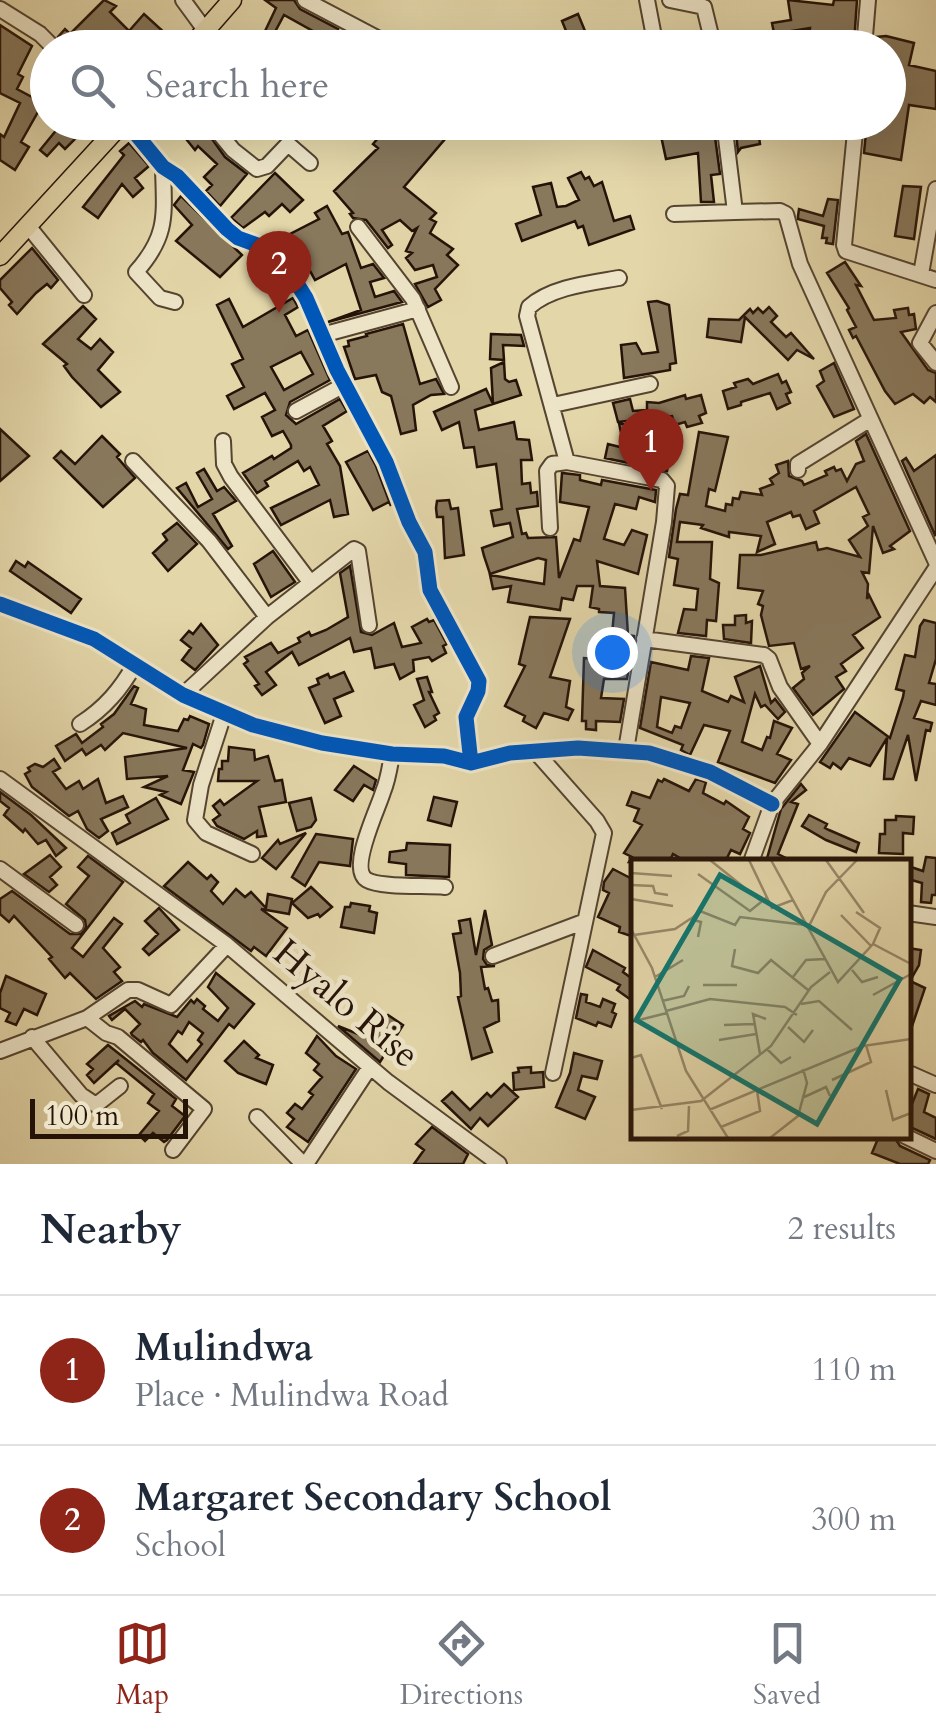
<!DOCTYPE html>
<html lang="en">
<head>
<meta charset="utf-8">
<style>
  :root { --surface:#fff; --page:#f2f2f3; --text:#1f2937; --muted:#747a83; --line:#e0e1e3; --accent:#8f2418 }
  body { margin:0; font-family:Cardo,serif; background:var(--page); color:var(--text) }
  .scale { position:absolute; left:30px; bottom:25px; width:158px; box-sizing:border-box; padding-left:10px; border:5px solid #251308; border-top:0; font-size:28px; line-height:35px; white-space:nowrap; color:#251308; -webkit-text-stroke:8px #ede4c7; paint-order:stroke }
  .you { position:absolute; left:612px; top:652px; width:35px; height:35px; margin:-25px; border:8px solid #fff; border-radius:50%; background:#1a73e8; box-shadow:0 0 0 15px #1a73e833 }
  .badge { display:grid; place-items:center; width:65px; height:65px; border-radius:50%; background:var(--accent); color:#fff; font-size:32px; font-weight:700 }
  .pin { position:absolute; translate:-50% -82px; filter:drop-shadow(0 2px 5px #0008) }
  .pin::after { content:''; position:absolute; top:52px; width:35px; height:30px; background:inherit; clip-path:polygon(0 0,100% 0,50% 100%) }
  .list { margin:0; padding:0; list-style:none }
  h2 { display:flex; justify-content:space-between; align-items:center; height:130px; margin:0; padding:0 40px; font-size:42px }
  h2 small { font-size:32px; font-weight:400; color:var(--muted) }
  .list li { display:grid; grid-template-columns:65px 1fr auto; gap:30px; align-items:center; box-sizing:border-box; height:150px; padding:0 40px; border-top:2px solid var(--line) }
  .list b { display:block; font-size:38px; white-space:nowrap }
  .list p { margin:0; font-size:32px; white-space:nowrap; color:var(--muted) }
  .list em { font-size:32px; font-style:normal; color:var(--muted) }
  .icon { flex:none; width:55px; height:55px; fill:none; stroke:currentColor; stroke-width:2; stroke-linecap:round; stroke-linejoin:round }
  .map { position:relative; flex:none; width:936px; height:1164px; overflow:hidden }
  .search { position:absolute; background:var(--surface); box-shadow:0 10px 40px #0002; left:30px; right:30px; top:30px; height:110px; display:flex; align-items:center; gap:25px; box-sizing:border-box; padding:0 35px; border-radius:55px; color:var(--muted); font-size:38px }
  .sheet { height:430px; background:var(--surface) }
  nav { display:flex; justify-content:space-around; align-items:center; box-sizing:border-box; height:140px; border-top:2px solid var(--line); background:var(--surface); font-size:28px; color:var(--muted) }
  nav a { display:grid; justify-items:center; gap:5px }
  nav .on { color:var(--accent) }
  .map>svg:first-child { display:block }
  .building { fill:#88785c; stroke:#251308; stroke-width:2.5; fill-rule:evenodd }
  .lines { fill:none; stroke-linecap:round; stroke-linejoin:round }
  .minor-casing { stroke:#544430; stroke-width:18 }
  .major-casing { stroke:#251308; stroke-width:21 }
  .minor { stroke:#ede4c7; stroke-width:14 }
  .major { stroke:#e3d6a9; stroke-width:18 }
  .cycleway-casing { stroke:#ede4c7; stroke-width:21 }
  .cycleway { stroke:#0057b8; stroke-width:15 }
  .labels { text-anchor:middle; stroke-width:9; stroke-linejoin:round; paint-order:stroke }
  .street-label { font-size:38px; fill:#251308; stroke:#ede4c7 }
  .inset-road { fill:none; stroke:#978869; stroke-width:2.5 }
  .view { fill:#0f766e; fill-opacity:0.15; stroke:#0f766e; stroke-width:5 }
  .inset-edge { fill:none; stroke:#251308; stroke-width:5 }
</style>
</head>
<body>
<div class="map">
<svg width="936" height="1164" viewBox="0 0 936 1164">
  <rect width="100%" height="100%" fill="#e3d6a9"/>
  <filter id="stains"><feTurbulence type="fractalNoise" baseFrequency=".002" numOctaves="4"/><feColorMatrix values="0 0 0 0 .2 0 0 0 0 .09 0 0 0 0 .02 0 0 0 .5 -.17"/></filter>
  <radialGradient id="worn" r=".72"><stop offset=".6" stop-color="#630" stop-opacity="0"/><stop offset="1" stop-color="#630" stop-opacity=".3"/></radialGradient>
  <path class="building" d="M104,0L116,6L110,12L129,31L144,14L167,35L152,48H68L58,37L65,29L70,34Z
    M265,0H294L300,9L338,29L331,41L284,15L276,30L282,32L275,48H257L276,8Z
    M788,0L833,5L834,0H857L854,43L809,35L810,28L785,32L786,48H777L772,23L791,20Z
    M578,14L592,48H573L562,21Z
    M0,25L32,46L18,74L23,77L17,89L43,103L21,142L29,147L15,170L0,160V134L4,137L20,103L0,93Z
    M886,36L914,43L909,65L936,71V109L909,105L901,160L864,153L867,122H888V48L875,47L876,37Z
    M63,122H77L86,128L65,149L59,143L47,156L40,150Z
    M196,122H200L225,157L247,174L220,206L206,191L212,185L204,177L217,164L198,146L195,150L182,134Z
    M411,122H440L451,132L404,187L436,213L430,219L436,222L430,233L453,249L447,255L458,265L435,289L441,300L428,307L415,284L437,277L433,265L415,270L406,258L412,253L406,251L417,228L412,231L400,220L382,230L392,245L388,248L366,220L353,218L350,214L353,213L334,191L378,148L373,144L390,124L401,134Z
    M658,122H676L677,130L713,122L720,174L711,175L714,202H701L698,153L666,159Z
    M735,122H777V126L758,130L760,144L741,148L738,152Z
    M788,122H845L841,136L787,130Z
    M129,143L149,166L135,178L143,188L133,197L122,184L98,218L83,207L124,155L120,151Z
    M581,172L585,179L589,177L594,186L602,182L614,221L630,216L634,229L589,245L583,226L578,228L575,221L522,241L516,224L541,215L533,187L551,183L557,207L566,206L579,200L568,178Z
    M275,173L303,200L290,212L282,204L269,216L265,212L243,228L231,218Z
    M903,186L921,187L914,239L895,236Z
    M181,196L242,255L220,277L176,241L192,225L174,205Z
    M828,199L838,200L833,244L826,243L827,238H822L824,226L798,219V216L799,209L823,216Z
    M327,206L342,234L348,232L361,268L373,264L384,278L370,282L375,297L394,291L402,302L328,322L361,310L346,264L315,280L290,234L319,219L315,213Z
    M32,248L58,280L51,288L47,284L36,293L17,314L9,305L12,302L0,288V280Z
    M845,262L861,286L856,285L874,320L896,318L894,310L908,308L909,315L914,314L916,329L901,332L928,370L936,373V402L930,397L924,403L913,394L895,404L885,391L856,336L853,338L849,330L856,327L847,310L849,308L827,273Z
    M293,298L298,307L285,315L296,336L308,330L330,380L290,402L286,415L296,424L340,399L347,411L323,426L332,441L327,444L340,466L348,514L334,517L330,500L281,525L271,508L319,485L310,467L304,471L298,461L265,481L268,486L257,493L243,473L272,456L274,459L291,448V445L283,431L272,436L262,417L275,410L265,393L234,409L227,396L244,387L232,364L243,359L217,305L229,299L243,327ZM301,352L313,374L284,390L271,367Z
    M657,301L669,305L676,363L670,364V370L624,378L621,345L636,343L642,354L658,352L648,302Z
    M83,306L96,319L78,339L91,349L100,339L113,352L98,370L120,392L101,407L72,377L64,366L67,364L43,344Z
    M769,307L777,316L771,322L786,337L791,333L814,359L797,350L788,360L745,317L741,342L707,337L709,319L739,320L750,309L753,313L758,308L763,313Z
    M403,324L420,384L436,379L444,394L431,395L413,405L416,430L401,434L391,396L382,392L376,375L355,379L344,347L349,346L348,341L367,336L366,334Z
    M491,334L521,335L524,346L503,345L504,360L490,359Z
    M504,362L505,379L509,382L516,380L521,395L493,404L491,368Z
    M834,363L854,409L834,417L817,386L824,381L820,371Z
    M778,374L782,383L786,381L791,392L786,394L790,403L777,409L770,393L741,402V405L728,409L723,391L736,387L734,383L748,379L753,384Z
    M486,389L493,404L475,410L479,430L514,422L517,439L529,440L532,460H521L522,484L530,483L531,493L537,492L538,506L517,509L522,534L526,533L528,538L556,537L559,578L574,539L580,541L589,507L560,502L562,473L580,475V480L601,485L602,480L656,490L655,502L639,497L636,509L615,504L604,539L624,545L632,530L647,535L638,574L597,561L600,586L625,588L628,635L634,636L627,679H604L601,698L624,699L620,722L596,721V730L586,729V721H582L584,658L598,659L600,633L612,634L614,613L599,612V609L590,607L593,586H577L573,600L562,598L560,610L508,602L511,586L493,589L490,575L544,584L546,560L538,558L490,574L484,556L482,548L513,537L510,523L494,526L491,511L502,509L496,464L477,467L474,447L464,448L459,422L442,430L434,412Z
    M685,395L686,399L701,395L706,413L699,416L702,423L687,427L685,422L675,425L672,416L618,422L613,403L630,399L633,411L647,410V402L659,403Z
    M619,423L643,430L645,439L660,438L661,435L673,438L667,471L605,458L608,444L624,448Z
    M0,429L29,456L0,481Z
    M699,432L728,437L715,491L709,489L706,506L725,511L726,504L732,505L733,498L739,499L741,492L762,495L760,489L773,484L770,479L779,473L776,465L788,461L789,476L802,481L804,485L827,475L825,471L834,467L836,471L841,469L847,481L856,464L864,461L856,441L866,434L910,531L890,546L894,549L883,553L873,526L869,573L862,572L868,584L867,599L869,595L880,617L853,635L863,648L841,664L846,671L836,677L844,689L813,715L793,688L804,679L802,673L810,666L801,669L794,643L769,646L761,615L763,606L758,604L763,591L738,588L740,555H761L816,542L818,550L827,548L860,557L849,540L868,526L863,517L869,514L856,487L814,511L819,523L806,529L800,515L793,517L791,512L767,522L775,544L757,552L761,536L729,532V537L701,528L703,525L680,522L677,542H712L710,579L719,583L716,621L707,620L706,636L678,633L684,609L696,610L698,589L674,585L678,559L669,557L676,509L680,494L688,495Z
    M102,436L120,454L117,457L135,478L103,507L54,458L61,451L75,464Z
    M368,451L376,466L391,506L389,502L373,510L346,462Z
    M936,455V534L935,535L902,461L906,458L914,471Z
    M204,469L217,491L224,487L236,501L213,514L232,546L228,549L177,488L186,483L198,507L212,499L197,473Z
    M449,500L451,509L458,508L464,555L445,558L443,517H437L436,508L437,501Z
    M177,523L197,544L168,571L153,553L167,540L163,534Z
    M273,551L295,582L271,597L254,564Z
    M16,561L25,567L28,562L81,599L71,613L10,571Z
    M350,566L361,632L372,635L394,623L402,647L421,643L412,627L427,619L429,622L434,620L447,644L443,646L446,653L432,661L429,657L413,660L414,671L400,679L394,664L375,668L371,648L354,652L350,638L299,665L292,652L266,672L276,685L262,695L255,686L259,684L244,664L248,661L245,657L271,643L278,653L300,642L298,638L309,632L311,636L326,630L348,617L340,573Z
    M746,615V623L752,621L751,643L724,639L723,625H735V616Z
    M530,617L570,619L550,677L570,681L566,707L573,710L568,720L544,713L536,728L523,721L525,716L505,706L525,666L519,664Z
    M924,620L936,623V659L929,683L936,684V705L921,701L914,718L932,723L930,731L926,730L916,781L908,735L893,779H884L887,738L870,766L849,758L841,769L833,763L830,768L820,762L855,712L890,738L903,697L904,691L896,689L905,655L915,657L920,626Z
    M201,624L218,645L195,670L182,660L191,648L181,640L189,631L193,634Z
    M691,656L709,658L702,691L728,702L731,696L744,702L735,677L760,666L771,703L775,699L785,712L778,719L765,705L761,707L755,694L742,742L762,750L767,737L770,738L774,721L792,728L777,754L791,760L775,783L718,762L730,731L704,725L690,755L681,750L683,745L640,728L651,662L688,670ZM661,697L690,703L681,728L675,726L672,733L657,727Z
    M344,672L353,691L334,699L341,716L325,723L309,688L319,684L317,679L328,674L330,678Z
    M427,677L432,692H429L439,713L434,716L436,720L425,727L414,705L424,700L417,679Z
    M134,686L138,688L131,704L146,709L144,725L178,731L184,719L188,720L190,716L209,724L203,745L201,748L193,744L183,770L194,772L181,804L160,795L166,792L144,787L168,776L127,779L125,757L187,748L123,733L105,750L101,745L86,755L82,749L65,761L56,746L76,734L82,743L103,727L101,724L114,714Z
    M229,747L254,750L255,760L268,756L275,781L282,780L286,802L259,807L266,836L257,837V831L244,839L217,826L213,820L220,815L213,806L220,800L224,805L257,781H218L219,769H222V761H228Z
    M54,759L60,768L53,772L66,789L79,781L83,789L98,779L106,803L123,796L128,807L101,819L108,831L99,838L87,829L78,811L69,816L32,787L25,774L30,771L28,768L35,764L43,767Z
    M354,766L376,780L373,790L364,785L353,801L335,790Z
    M664,779L689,791L696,779L706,782L703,793L724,804L726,801L749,817L743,829L750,833L740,854L731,850L725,862H687L673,854L669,862H629L632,857L624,853L642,825L634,821L639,809L627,805L632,792L650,798L658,780L662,782Z
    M801,784L806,790L791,802L798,804L778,854L794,862H766L781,809Z
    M0,792L31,815L66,848L56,856L46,840L38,844L25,829L23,832L4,815L9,808L0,801Z
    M434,797L457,802L451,826L428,820Z
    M156,798L168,819L117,844L112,833L130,823L126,815Z
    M311,798L316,820L311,827L297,831L289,803Z
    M809,815L827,824L825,828L829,830L859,843L856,852L826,840L802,826Z
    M896,816L914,817L913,834L903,833V854L879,853L880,834H885V820H896Z
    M306,833L276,869L262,858L278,840L280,844Z
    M316,834L353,839L350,866L319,862L305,886L292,877Z
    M407,843L450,845L449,877L406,875V864L389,862L390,852L406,850Z
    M50,855L61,867L50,877L57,885L49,892L24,874Z
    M88,856L123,882L72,948L83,957L114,918L122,924L103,948L120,967L114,972L122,981L96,999L70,973L65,978L49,959L52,957L14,916L9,922L0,914V899L12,891L70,934H81L86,927L85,920L66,904L89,876L78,867Z
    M926,857L936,858V895H932L931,903L921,902L922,883L908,879V866L923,871Z
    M188,862L207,879L211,875L218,882L211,891L223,904L236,889L245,897L251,892L266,908L268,894L292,899L289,914L261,909L287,928L266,956L254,947L251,951L164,886Z
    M613,869L634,880V937L619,932L620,927L598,917L609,893L603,890L604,882Z
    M311,887L332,907L320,917L318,914L308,918L292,903Z
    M351,903L370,906L369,911L377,913L374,933L341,927L345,907H350Z
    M159,908L179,930L149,955L143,949L158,934L145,921Z
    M485,910L492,945L484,950L483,959L487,965L495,966L481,967L485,989L488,988L492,1001L498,1000L499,1021L484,1028L492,1052L472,1059L458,997L461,996L460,973L453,934L461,933L459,921L470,919L476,955Z
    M908,948L921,950L919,965L910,981L925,988L909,1035Z
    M593,950L625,968L623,972L634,980V1002L617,990L620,985L586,967Z
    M216,973L254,1004L234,1028L229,1024L186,1080L153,1053L143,1040L141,1042L132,1035L131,1033L140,1024L125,1009L112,1020L109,1016L135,1001L142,1007L144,1004L177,1017L191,1000L194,1003L197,999L205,1006L203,1009L218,1021L228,1008L208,987ZM189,1022L203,1033L198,1040L202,1044L187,1062L169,1044L178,1031L182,1034Z
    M6,976L46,994L37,1015L24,1009L16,1025L6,1021L10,1013L0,1008V993Z
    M581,994L587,995L586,1002L600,1007L603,999L615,1004L612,1012L616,1014L611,1027L598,1022L596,1026L576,1018Z
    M388,1015L403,1025L380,1062L338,1026L368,1038L380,1019Z
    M317,1036L336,1056L356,1069L308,1142L287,1127L294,1119L287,1113L295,1104L302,1109L313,1095L309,1092L322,1077L314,1070L319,1064L306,1053Z
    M244,1041L259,1055L256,1058L273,1065L266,1084L238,1073L225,1061Z
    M108,1045L176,1099L172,1106L185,1116L167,1140L164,1142L153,1133L145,1141L139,1135L159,1111L148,1103L154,1094L116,1063L119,1060L94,1083L87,1075L93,1069L87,1064Z
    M574,1053L602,1061L597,1079L582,1076L578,1090L595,1097L585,1119L556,1107L570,1073Z
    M531,1067V1073L543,1072L544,1087L514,1090L513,1073L519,1072L518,1068Z
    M504,1084L518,1097L488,1126L480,1118L471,1129L442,1101L452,1092L470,1110L487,1093L491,1097Z
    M918,1089L929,1094L924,1112L936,1118V1139L908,1126V1114Z
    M432,1127L468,1154L463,1164H414L424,1150L416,1144Z
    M879,1136L895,1138L900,1146L930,1160L928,1164H900L872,1153Z"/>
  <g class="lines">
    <defs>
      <path id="minor" d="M183,0L205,30
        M305,0L396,48
        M647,0L655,42L649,48
        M670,0L704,7L714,48
        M0,9L40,34L54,48
        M864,48L868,0
        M126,122L163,167L177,176L227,229L238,238L271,250L285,264L306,298L337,370L386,462L409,522L425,552L430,590L479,681L478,691L466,717L471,763
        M210,122L233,150L257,169L267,166L288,144L310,163
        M724,122L735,212L780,211L786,214L800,264L936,562
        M856,122L844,245L846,251L936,280
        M163,167C164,214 169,235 136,272L160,298L175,302
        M674,214L735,212
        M28,226L84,295
        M358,227L413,299L451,387
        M921,274L936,189
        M619,278C590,283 551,287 529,307L527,316L567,462L662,480L667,486L664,522L626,750
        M936,313L920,343L936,363
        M322,335L418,309
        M553,405L650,384
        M296,411L346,384
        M223,441L224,464L231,477L310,582
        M133,461L209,541L267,617
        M798,470V464L869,420
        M550,528L547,471L552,464L567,462
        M0,604L94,639L183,695L253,725L322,743L392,754L444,756L471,763L510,753L578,748L649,753L710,772L772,804
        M644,639L764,655L769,659L780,687L820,744
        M183,695L267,617L354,549L358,551L369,625
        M224,714L201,785L195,820L206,833L252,854
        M80,724C105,708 121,689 135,664
        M535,751L597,821L604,833L553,1073
        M392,754C390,767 388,780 383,792C378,809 348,869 367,880C381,888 427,885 445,887
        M0,779L227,945L388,1082L499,1164
        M751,862L772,804L820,744L936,568
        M0,869L76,925
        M908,913L936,917
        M493,956L583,922
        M87,1018L106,1033L118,1037L204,1109L173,1150
        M32,1037L81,1095L96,1105L120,1086
        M0,1051L87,1018L128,990H138L171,1005L227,945
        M911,1074L936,1085
        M257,1117L303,1164
        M905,1136L936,1151
        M306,1164L370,1067"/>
      <path id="major" d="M190,48L232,0
        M0,256L123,122"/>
    </defs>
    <use href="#minor" class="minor-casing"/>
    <use href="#major" class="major-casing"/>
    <use href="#minor" class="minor"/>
    <use href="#major" class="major"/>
    <defs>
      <path id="cycleway" d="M126,122L163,167L177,176L227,229L238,238L271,250L285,264L306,298L337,370L386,462L409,522L425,552L430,590L479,681L478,691L466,717L471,763
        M0,604L94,639L183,695L253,725L322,743L392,754L444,756L471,763L510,753L578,748L649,753L710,772L772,804"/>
    </defs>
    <use href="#cycleway" class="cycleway-casing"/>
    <use href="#cycleway" class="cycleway"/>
  </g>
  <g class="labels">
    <g class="street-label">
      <text transform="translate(347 1003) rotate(40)" y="13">Hyalo Rise</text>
    </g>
  </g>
  <g transform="translate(631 859)">
    <rect width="280" height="280" fill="#e3d6a9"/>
    <path class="inset-road" d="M79,1L130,42M118,1L141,49L162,41M140,1L207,123L242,85L280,105M195,1L233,54M0,14L41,17M67,15L119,52L135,39M0,26L22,27L24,34L37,36M0,40L42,47M225,53L249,69L242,85M210,56L240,87M60,60L69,52L104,66L109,58L175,66M178,67L195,33L226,1M0,70L21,109L55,212L97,279M3,76L44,70L59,60L70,63L67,78M104,90L101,107L127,114L140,101L177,131M221,111L231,123L247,118M24,118L52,101M162,118L175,101L194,100M72,126H106M242,136L280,115M31,142L53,137L58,127M170,145L188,142L221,171M35,152L79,140L154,148L166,156M0,163L36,154M93,166L123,165M157,168L173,183L182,171M88,181L125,175M136,190L150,204L160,198M129,195L122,155L135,160M0,199L10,196L31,250M201,221L240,203L235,186M255,231L262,261L280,254M171,239L195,228L199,237M0,251L70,242L140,187L180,128L199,113M78,251L232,187L280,180M90,268L129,252L126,231M46,277L57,272L58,247M139,279L167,257L176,224L172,210"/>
    <path class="view" d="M89,16L269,120L186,265L5,161Z"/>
    <rect width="280" height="280" class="inset-edge"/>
  </g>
  <rect width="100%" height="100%" filter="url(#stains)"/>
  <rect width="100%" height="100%" fill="url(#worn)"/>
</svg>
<div class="scale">100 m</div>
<div class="you"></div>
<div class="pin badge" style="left:651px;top:491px">1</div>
<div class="pin badge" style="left:279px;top:313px">2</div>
<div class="search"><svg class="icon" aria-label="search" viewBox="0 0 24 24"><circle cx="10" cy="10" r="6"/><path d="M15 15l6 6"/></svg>Search here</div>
</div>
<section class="sheet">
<h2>Nearby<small>2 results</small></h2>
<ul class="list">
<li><span class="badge">1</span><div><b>Mulindwa</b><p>Place · Mulindwa Road</p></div><em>110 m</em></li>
<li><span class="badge">2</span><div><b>Margaret Secondary School</b><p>School</p></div><em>300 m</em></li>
</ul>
</section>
<nav>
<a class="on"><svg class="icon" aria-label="map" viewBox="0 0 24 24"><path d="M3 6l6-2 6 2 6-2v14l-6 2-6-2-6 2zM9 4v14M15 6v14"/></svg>Map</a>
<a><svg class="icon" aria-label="directions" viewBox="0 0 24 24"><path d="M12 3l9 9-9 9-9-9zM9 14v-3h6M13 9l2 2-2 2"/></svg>Directions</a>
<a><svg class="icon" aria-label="saved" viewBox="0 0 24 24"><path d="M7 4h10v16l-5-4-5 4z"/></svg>Saved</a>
</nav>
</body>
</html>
